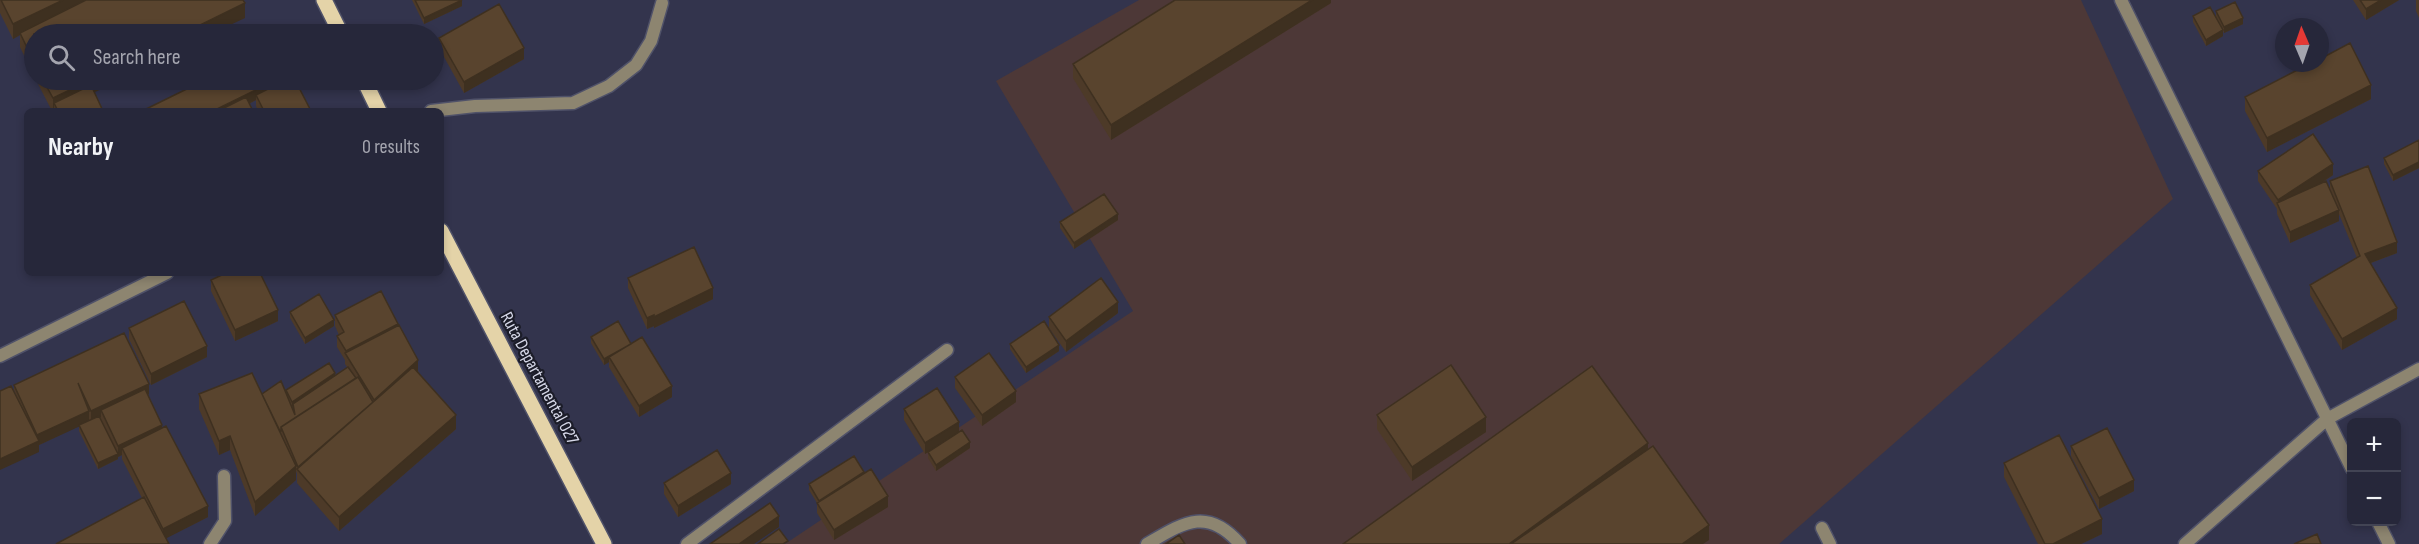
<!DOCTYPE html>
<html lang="en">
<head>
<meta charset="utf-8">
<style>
  :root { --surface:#26273a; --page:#323345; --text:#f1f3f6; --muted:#a4a5af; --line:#424454 }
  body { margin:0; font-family:"Sofia Sans Condensed",sans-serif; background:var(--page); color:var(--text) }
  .controls { position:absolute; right:18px; bottom:18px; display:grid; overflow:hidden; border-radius:9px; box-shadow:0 3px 9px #0003 }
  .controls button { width:54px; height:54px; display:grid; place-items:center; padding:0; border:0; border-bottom:2px solid var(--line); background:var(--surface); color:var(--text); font:30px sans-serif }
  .compass { position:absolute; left:2275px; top:18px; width:54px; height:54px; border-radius:50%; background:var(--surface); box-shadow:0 3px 9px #0003; rotate:358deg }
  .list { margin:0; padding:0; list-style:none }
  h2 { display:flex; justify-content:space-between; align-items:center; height:78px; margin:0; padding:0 24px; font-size:26px }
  h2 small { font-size:20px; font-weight:400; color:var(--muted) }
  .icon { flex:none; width:33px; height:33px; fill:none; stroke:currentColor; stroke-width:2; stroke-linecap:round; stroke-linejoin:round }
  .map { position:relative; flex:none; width:2419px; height:544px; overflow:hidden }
  .search { position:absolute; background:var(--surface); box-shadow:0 3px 9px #0003; left:24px; top:24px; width:420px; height:66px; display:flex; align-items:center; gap:15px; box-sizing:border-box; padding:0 21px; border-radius:33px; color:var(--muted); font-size:22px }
  .panel { position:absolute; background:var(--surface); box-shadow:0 3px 9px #0003; left:24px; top:108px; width:420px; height:168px; border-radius:9px }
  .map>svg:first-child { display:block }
  .industrial { fill:#4d3837 }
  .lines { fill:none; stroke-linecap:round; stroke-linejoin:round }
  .service-casing { stroke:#505269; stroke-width:15 }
  .minor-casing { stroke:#505269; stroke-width:15 }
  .primary-casing { stroke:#505269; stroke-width:18 }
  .service { stroke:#8d8570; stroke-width:12 }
  .minor { stroke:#8d8570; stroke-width:12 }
  .primary { stroke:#e4d3a8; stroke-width:15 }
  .wall { fill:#4d3a28 }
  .shaded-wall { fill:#3e3020 }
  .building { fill:#59442e; stroke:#3e3020; stroke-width:1.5 }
  .labels { text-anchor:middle; stroke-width:4.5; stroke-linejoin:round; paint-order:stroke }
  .street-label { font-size:18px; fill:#d6d8e8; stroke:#1c1d29 }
</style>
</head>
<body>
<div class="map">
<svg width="2419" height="544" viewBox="0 0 2419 544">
  <rect width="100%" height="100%" fill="#33344d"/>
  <path class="industrial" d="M1139,0H2081L2173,199L1779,544H785L1133,311L996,81Z"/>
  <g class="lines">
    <defs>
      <path id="service" d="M431,111L475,106L573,103L609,86L636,65L651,41L662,3
        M687,544L947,350
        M1147,544C1183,523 1207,506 1240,544"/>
      <path id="minor" d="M2121,0L2352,469
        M0,356L167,273
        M2378,522L2389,544
        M1822,528L1830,544
        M210,544L225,521L224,476
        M2185,544L2327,419L2419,369"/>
      <path id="primary" d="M324,0L341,34
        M364,80L379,111
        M441,231L604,544"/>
    </defs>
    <use href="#service" class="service-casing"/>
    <use href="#minor" class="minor-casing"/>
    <use href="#primary" class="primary-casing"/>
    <use href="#service" class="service"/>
    <use href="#minor" class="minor"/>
    <use href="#primary" class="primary"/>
  </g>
  <path class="wall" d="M0,0H243L245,18L34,34V76L20,47V35L13,39L0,13Z
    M412,0H461L462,6L424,24Z
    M1331,0V3L1111,140L1073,78V64Z
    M2353,0H2399L2366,20Z
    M2416,0H2419V18L2416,11Z
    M2216,11L2243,24L2224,33L2216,17Z
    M2193,16L2223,36L2206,46L2193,22Z
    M439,38L524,59L464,93L439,48Z
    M36,80H120L94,92L103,111H52Z
    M283,80V81L311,111H258L256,106V100L249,104L142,111Z
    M2245,97L2371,99L2267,152L2245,111Z
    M2419,140V168L2393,181L2384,164V158Z
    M2258,171L2333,175L2319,185L2330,191V181L2397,253L2371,263L2397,319L2342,350L2310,295V285L2357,258L2339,214V221L2290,243L2277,214V209L2258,181Z
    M1118,220L1074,249L1060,228V222Z
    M628,278L713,299L654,328V326L647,329L628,288Z
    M211,280L278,321L235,341L211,291Z
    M290,312L334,326L305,344L290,318Z
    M1118,313L1066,352L1049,328V317Z
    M335,315L398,325L418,371L456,429L339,531L297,483V474L296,471V480L255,516L230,450L219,455L199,409V394H262L286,392V390L335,375L347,367L345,364V360L337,347V336L339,335L335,326Z
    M129,328L207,357L151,385L129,339Z
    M591,337L631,344L672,397L639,417L609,367V362L604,365L591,343Z
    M1010,344L1059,351L1026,373L1010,349Z
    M955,377L1016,402L982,426L955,388Z
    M14,385L149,394L148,395L162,428L208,517L166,538L142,498L122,459V455L118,457V459L98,469L79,431V426L39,445V452L14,390Z
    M904,409L959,432L925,454L904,420Z
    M1377,415L1486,432L1412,481L1377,429Z
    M2071,446L2134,491L2099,509L2071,456Z
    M970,448L936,471L928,458V452Z
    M2004,463L2102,534L2081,544H2038L2004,477Z
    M664,483L731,484L678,517L664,494Z
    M809,484L888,507L834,540L817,513V503L809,490Z"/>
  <path class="shaded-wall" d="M63,0H92L20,33V35L13,39V24Z
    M462,0V6L424,24V18Z
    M1312,0H1331V3L1111,140V125Z
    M2381,0H2399L2366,20V9Z
    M245,3V18L211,34H182Z
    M2243,18V24L2224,33V27Z
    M2223,30V36L2206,46V40Z
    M524,48V59L464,93V82Z
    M91,80H120L58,110L54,103V111H53V98Z
    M276,80H283V87L256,95V100L235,111H213Z
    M2371,85V99L2267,152V138Z
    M2419,162V168L2393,181V175Z
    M2333,164V175L2280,210L2278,206V200Z
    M2339,210V221L2290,243V232Z
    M1118,214V220L1074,249V243Z
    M2397,242V253L2365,265V254Z
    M713,288V299L654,328V317Z
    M1118,302V313L1066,352V341Z
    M2397,308V319L2342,350V339Z
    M278,310V321L235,341V330Z
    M654,315V326L647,329V318Z
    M334,320V326L305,344V338Z
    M398,324V334L346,355V351Z
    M631,344L609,357V362L604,365V359Z
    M1059,345V351L1026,373V367Z
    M207,346V357L151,385V374Z
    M418,360V371L374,411V400Z
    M335,373V379L293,404L292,408V402Z
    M149,384V394L104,416L101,410V417L91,422V411Z
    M672,386V397L639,417V406Z
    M1016,391V402L982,426V415Z
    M89,411V422L39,445V452L0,470V459L37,442V435Z
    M456,415V429L339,531V517Z
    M1486,417V432L1412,481V467Z
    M959,422V432L925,454V443Z
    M162,425V435L122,448V455L118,457V459L98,469V463L118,454V446Z
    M230,436V450L219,455V441Z
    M970,442V448L936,471V465Z
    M1648,443V458L1529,544H1509Z
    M296,466V480L255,516V502Z
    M731,473V484L678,517V506Z
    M2134,480V491L2099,509V498Z
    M888,496V507L834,540V530Z
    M208,506V517L163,540V529Z
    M779,516V527L754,544H739Z
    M2102,519V534L2081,544H2053Z
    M1709,525V540L1703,544H1682Z"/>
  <path class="building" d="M1,0H63L13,24Z
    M86,0H243L245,3L182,34H34V62L20,33Z
    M415,0H462L424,18Z
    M1175,0H1312L1111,125L1073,64Z
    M2360,0H2381L2366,9Z
    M2235,2L2243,18L2224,27L2216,11Z
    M499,4L524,48L464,82L439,38Z
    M2210,7L2223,30L2206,40L2193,16Z
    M2350,43L2371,85L2267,138L2245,97L2311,63H2320V59Z
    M43,80H91L53,98Z
    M205,80H276L213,111H142Z
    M286,80H295L311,111H264L256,95Z
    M91,85L103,111H58L54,103Z
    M246,97L253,111H218Z
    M2313,134L2333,164L2278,200L2258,171Z
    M2419,140V162L2393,175L2384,158Z
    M2368,166L2397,242L2365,254L2397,308L2342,339L2310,285L2360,256L2330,181Z
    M2326,181L2339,210L2290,232L2277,203Z
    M1104,194L1118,214L1074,243L1060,222Z
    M694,247L713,288L654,317V315L647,318L628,278Z
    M226,273H260L278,310L235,330L211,280Z
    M1101,278L1118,302L1066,341L1049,317Z
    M381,291L398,324L346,351L337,336L344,332L335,315Z
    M319,294L334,320L305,338L290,312Z
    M184,301L207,346L151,374L129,328Z
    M618,321L631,344L604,359L591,337Z
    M1044,321L1059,345L1026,367L1010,344Z
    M399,325L418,360L374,400L345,353Z
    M124,333L149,384L91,411L78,383L89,411L37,435L14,385Z
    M642,337L672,386L639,406L609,357Z
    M989,353L1016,391L982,415L955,377Z
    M329,363L335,373L292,402L286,390Z
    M1451,365L1486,417L1412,467L1377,415Z
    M1592,366L1648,443L1509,544H1343Z
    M348,367L356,378L281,427V431H280L262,394L281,381L295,415L293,404Z
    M413,367L456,415L339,517L297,469Z
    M252,373L296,466L255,502L230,436L219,441L199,394Z
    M358,377L373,402L298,467L281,427Z
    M11,386L39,441L0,459V391Z
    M937,388L959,422L925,443L904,409Z
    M145,389L162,425L118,446L101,410Z
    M99,416L118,454L98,463L79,425Z
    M166,426L208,506L163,529L122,448Z
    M2107,428L2134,480L2099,498L2071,446Z
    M962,430L970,442L936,465L928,452Z
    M2059,435L2102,519L2053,544H2045L2004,463Z
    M1653,446L1709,525L1682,544H1511Z
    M717,450L731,473L678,506L664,483Z
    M854,456L864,472L819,501L809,484Z
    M871,469L888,496L834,530L817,503Z
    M144,497L169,544H56Z
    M770,503L779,516L739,544H710Z
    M779,529L788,541L783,544H758Z
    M2317,534L2321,544H2294Z
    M1179,535L1185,544H1166Z"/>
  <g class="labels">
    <g class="street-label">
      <text transform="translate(540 378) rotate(62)" y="6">Ruta Departamental 027</text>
    </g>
  </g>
</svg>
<div class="controls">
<button>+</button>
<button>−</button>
</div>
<svg class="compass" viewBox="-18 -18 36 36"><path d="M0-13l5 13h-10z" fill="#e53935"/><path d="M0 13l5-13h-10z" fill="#a4a5af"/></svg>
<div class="search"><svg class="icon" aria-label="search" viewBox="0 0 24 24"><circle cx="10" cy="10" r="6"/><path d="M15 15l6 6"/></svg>Search here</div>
<section class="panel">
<h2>Nearby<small>0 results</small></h2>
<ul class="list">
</ul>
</section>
</div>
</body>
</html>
